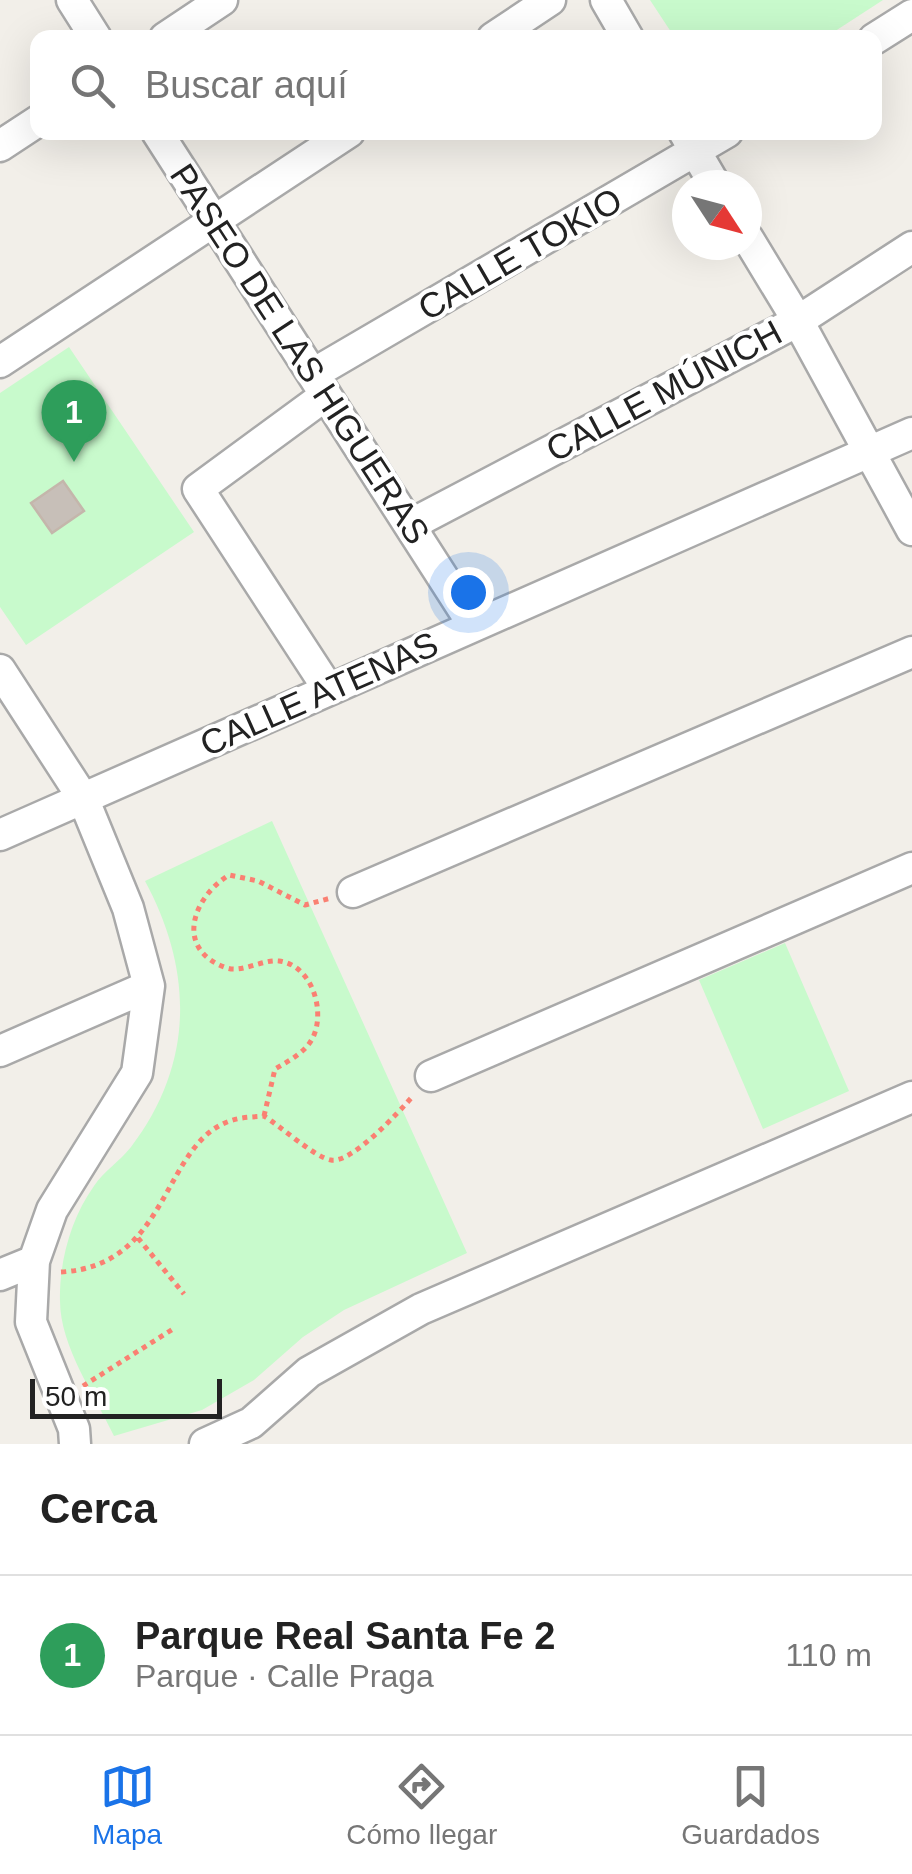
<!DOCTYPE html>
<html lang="es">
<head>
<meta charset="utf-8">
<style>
  :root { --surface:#fff; --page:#f6f6f6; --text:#222; --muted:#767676; --line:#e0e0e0; --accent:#1a73e8 }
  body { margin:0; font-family:Helvetica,sans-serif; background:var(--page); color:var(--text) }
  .compass { position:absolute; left:672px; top:170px; width:90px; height:90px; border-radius:50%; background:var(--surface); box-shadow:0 10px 40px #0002; rotate:126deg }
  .scale { position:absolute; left:30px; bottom:25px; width:192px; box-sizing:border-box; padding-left:10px; border:5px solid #222; border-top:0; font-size:28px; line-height:35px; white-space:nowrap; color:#222; -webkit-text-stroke:8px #fff; paint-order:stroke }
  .you { position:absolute; left:468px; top:592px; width:35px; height:35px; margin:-25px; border:8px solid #fff; border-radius:50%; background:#1a73e8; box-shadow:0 0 0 15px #1a73e833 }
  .badge { display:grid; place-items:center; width:65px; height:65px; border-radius:50%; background:var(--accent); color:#fff; font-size:32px; font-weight:700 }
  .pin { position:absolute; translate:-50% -82px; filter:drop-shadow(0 2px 5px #0008) }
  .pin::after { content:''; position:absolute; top:52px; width:35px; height:30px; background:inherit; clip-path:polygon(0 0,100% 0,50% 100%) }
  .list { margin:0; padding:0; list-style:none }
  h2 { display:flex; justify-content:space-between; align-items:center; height:130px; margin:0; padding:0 40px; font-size:42px }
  h2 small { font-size:32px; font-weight:400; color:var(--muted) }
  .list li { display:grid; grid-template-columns:65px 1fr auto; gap:30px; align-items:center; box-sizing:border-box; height:160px; padding:0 40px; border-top:2px solid var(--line) }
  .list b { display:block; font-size:38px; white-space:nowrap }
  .list p { margin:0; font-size:32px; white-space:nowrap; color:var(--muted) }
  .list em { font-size:32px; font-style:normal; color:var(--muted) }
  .icon { flex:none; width:55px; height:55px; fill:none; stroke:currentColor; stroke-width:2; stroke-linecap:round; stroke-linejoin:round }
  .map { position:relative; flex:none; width:912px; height:1444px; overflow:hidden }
  .search { position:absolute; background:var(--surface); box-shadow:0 10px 40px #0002; left:30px; right:30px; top:30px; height:110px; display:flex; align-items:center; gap:25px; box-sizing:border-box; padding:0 35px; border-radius:20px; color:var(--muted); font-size:38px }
  .sheet { height:290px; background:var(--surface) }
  nav { display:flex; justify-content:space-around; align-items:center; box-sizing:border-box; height:140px; border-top:2px solid var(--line); background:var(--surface); font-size:28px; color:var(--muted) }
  nav a { display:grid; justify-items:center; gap:5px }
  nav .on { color:var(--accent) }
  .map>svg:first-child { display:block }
  .park { fill:#c8facc }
  .building { fill:#c7bfb8; stroke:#c4b6ab; stroke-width:2.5 }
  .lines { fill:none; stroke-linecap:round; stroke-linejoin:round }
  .street-casing { stroke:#a9a9a9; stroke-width:35 }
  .path { stroke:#fa8072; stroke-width:5; stroke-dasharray:5 5; stroke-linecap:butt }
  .street { stroke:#fff; stroke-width:30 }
  .labels { text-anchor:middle; stroke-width:8; stroke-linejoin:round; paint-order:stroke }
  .street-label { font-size:35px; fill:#222; stroke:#fff }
</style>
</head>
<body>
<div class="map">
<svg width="912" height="1444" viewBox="0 0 912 1444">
  <rect width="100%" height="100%" fill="#f2efe9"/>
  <path class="park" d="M650,0H883L826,37L675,38Z
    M69,347L194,532L26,645L0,607V393Z
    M272,821L467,1253L344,1310L303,1337L254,1380L202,1410L114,1436C95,1396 60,1346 60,1301C59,1262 71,1218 94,1186C104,1171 120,1161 131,1147C195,1063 193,970 145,881Z
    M785,943L849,1091L763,1129L699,980Z"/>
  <path class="building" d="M63,481L84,511L52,533L31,503Z"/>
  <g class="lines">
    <defs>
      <path id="street" d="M72,0L96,38
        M606,0L628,38
        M165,38L222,0
        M493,38L550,0
        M874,39L912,15
        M157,132L474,626
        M684,132L715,185
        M0,146L38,121
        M747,237L798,321L912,530
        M0,362L349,132
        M313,374L727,132
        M326,395L198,489L329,690
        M410,525L798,321L912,247
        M0,670L83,798L128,908L149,986L137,1073L52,1210L34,1261L31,1322L74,1429L75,1444
        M0,835L912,433
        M353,892L912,652
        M0,1051L149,986
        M431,1076L912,868
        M0,1275L34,1261
        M205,1444L251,1423L309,1372L421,1309L912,1097"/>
    </defs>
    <use href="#street" class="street-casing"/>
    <path class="path" d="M264,1116L275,1069C290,1060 307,1052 314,1035C325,1008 311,965 279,961C263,959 242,973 227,968C174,950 192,898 229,875L258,881L305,905L331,898
      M138,1238L184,1294
      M61,1272C172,1266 161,1141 233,1120C242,1117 254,1117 264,1116C280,1126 316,1158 331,1160C351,1164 399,1112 412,1097
      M83,1386L173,1329"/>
    <use href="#street" class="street"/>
  </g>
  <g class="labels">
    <g class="street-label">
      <text transform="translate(520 254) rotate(-30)" y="12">CALLE TOKIO</text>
      <text transform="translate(300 354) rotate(57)" y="12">PASEO DE LAS HIGUERAS</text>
      <text transform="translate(664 391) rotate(-28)" y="12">CALLE MÚNICH</text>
      <text transform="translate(319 694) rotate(-24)" y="12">CALLE ATENAS</text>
    </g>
  </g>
</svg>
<svg class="compass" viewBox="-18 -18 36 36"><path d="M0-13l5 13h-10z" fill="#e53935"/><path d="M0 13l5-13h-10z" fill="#767676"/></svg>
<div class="scale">50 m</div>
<div class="you"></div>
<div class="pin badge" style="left:74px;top:462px;background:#2e9e5b">1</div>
<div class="search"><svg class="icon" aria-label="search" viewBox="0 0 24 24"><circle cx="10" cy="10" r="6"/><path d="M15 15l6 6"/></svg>Buscar aquí</div>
</div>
<section class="sheet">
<h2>Cerca<small></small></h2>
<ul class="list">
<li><span class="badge" style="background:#2e9e5b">1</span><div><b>Parque Real Santa Fe 2</b><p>Parque · Calle Praga</p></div><em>110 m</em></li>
</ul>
</section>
<nav>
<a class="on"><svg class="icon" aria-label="map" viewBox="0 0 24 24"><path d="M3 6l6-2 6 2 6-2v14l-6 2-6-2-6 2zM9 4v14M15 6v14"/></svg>Mapa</a>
<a><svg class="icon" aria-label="directions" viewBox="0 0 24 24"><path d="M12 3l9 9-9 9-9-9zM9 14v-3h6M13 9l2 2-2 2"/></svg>Cómo llegar</a>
<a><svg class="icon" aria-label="saved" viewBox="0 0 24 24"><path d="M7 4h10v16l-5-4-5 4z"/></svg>Guardados</a>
</nav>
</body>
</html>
